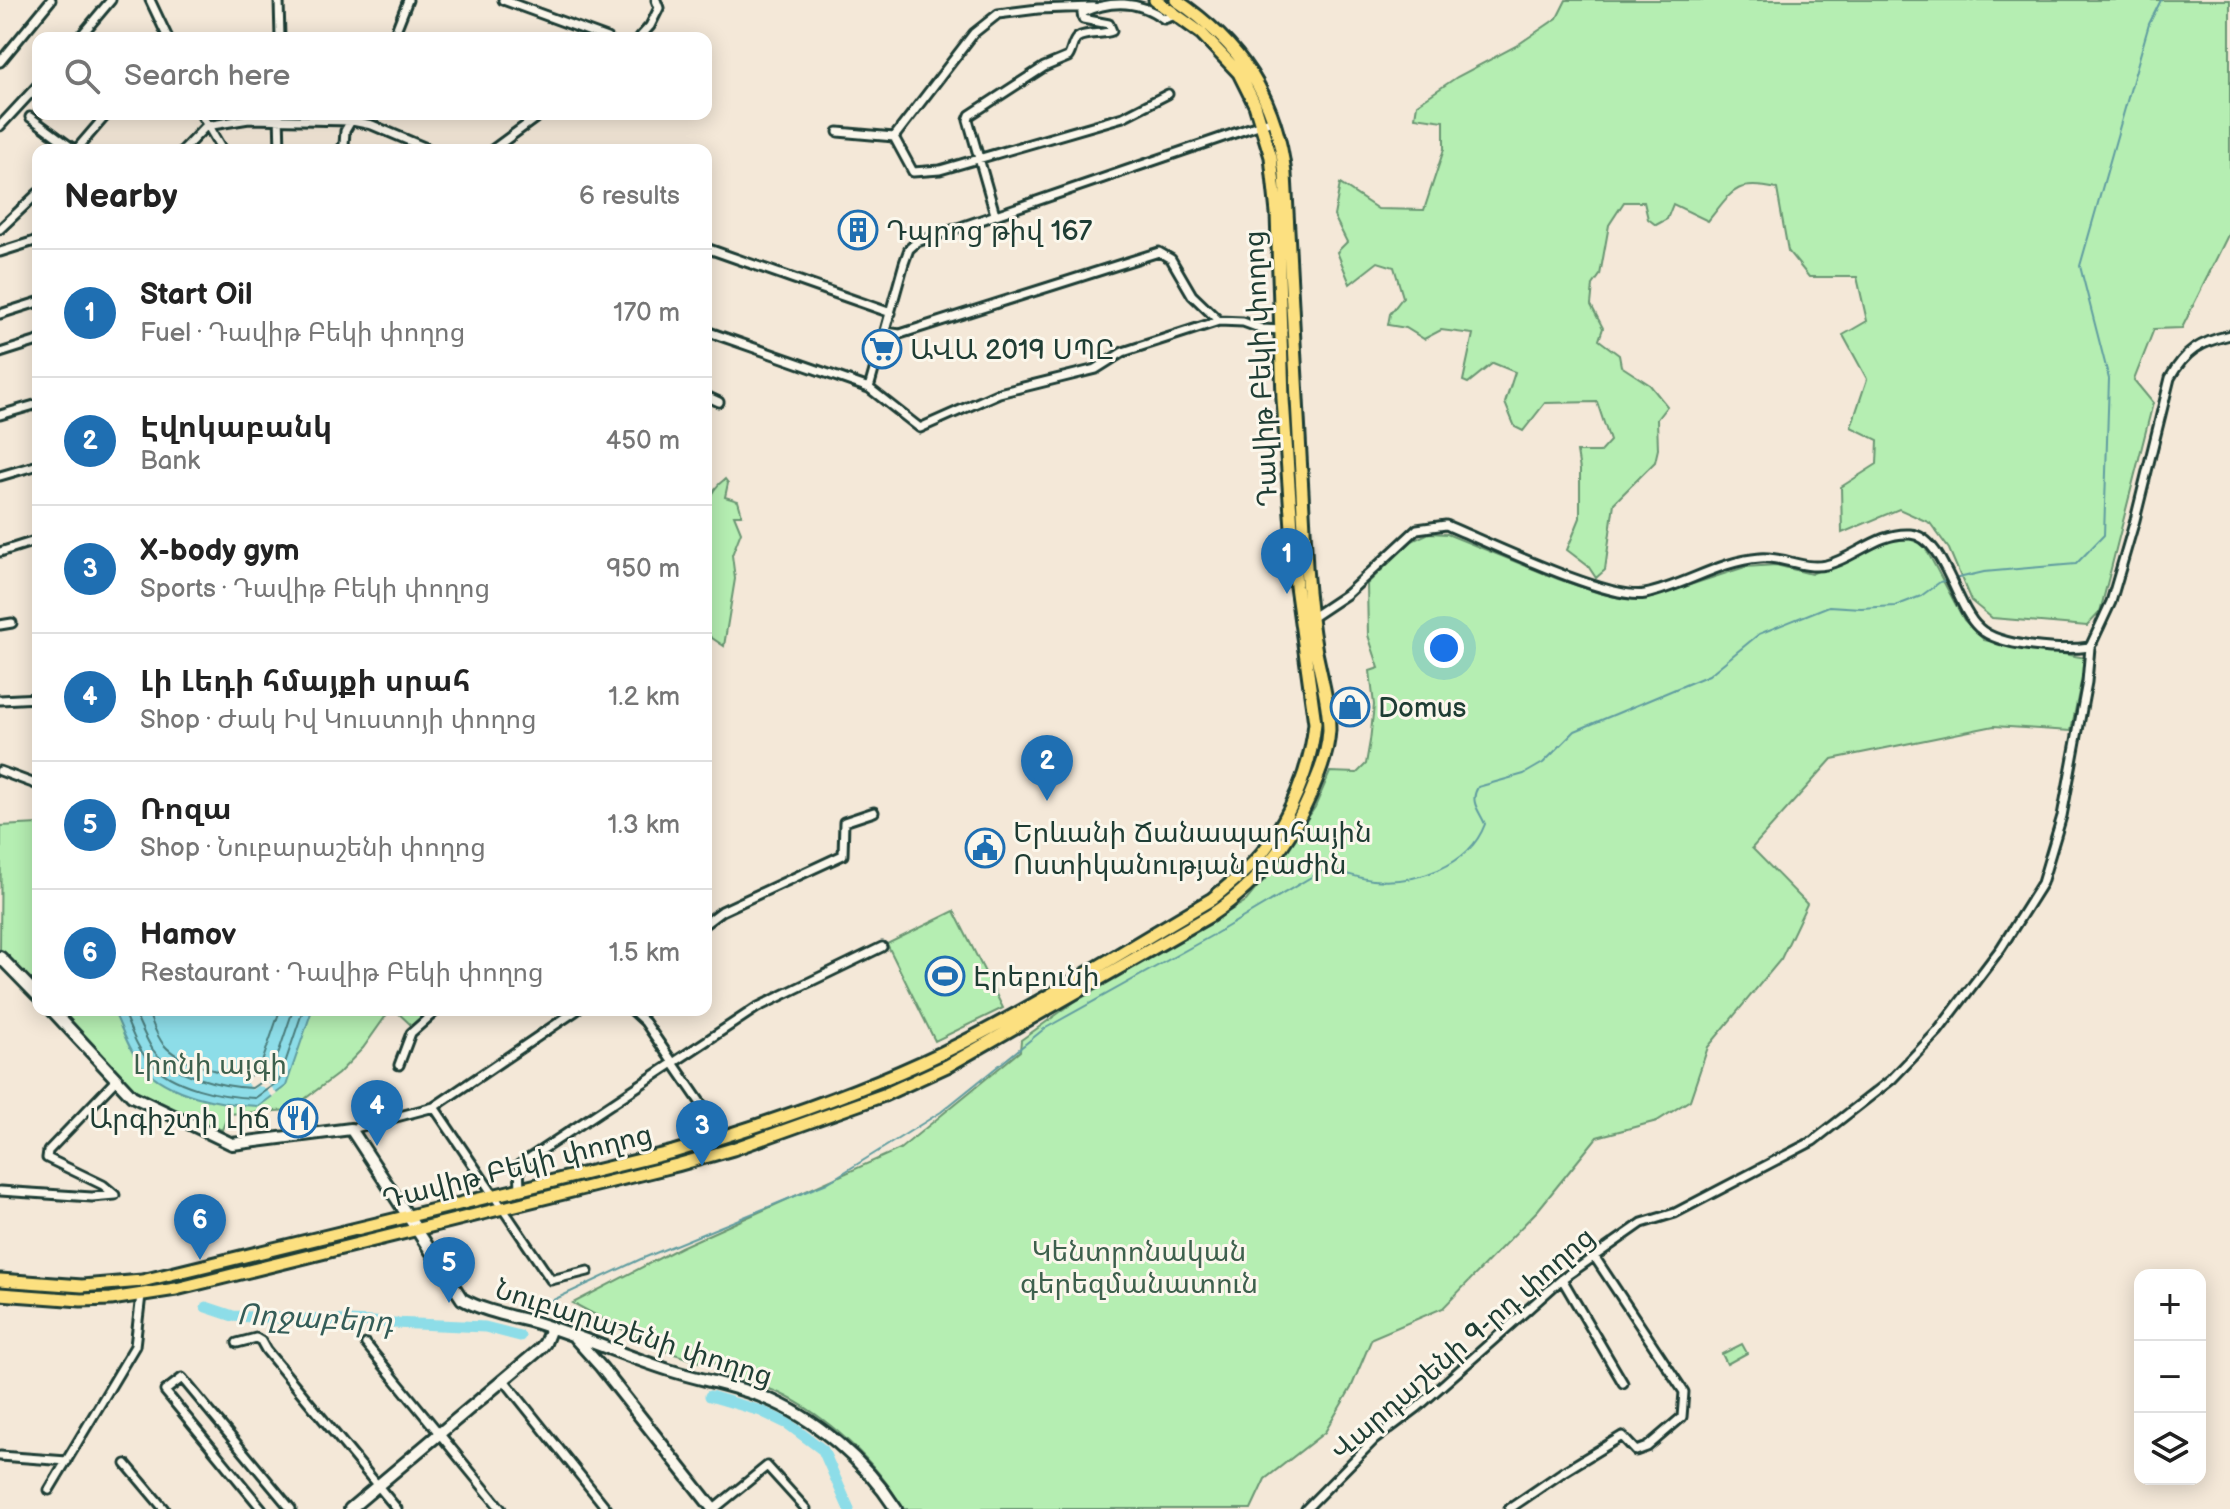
<!DOCTYPE html>
<html lang="en">
<head>
<meta charset="utf-8">
<style>
  :root { --surface:#fff; --page:#f2f2f2; --text:#222; --muted:#767676; --line:#e0e0e0; --accent:#1f6fb2 }
  body { margin:0; font-family:"Balsamiq Sans","Noto Sans Armenian",sans-serif; background:var(--page); color:var(--text) }
  .controls { position:absolute; right:24px; bottom:24px; display:grid; overflow:hidden; border-radius:16px; box-shadow:0 4px 20px #0003 }
  .controls button { width:72px; height:72px; display:grid; place-items:center; padding:0; border:0; border-bottom:2px solid var(--line); background:var(--surface); color:var(--text); font:40px sans-serif }
  .you { position:absolute; left:1444px; top:648px; width:28px; height:28px; margin:-20px; border:6px solid #fff; border-radius:50%; background:#1a73e8; box-shadow:0 0 0 12px #1a73e833 }
  .badge { display:grid; place-items:center; width:52px; height:52px; border-radius:50%; background:var(--accent); color:#fff; font-size:26px; font-weight:700 }
  .pin { position:absolute; translate:-50% -66px; filter:drop-shadow(0 2px 4px #0008) }
  .pin::after { content:''; position:absolute; top:42px; width:28px; height:24px; background:inherit; clip-path:polygon(0 0,100% 0,50% 100%) }
  .list { margin:0; padding:0; list-style:none }
  h2 { display:flex; justify-content:space-between; align-items:center; height:104px; margin:0; padding:0 32px; font-size:34px }
  h2 small { font-size:26px; font-weight:400; color:var(--muted) }
  .list li { display:grid; grid-template-columns:52px 1fr auto; gap:24px; align-items:center; box-sizing:border-box; height:128px; padding:0 32px; border-top:2px solid var(--line) }
  .list b { display:block; font-size:30px; white-space:nowrap }
  .list p { margin:0; font-size:26px; white-space:nowrap; color:var(--muted) }
  .list em { font-size:26px; font-style:normal; color:var(--muted) }
  .icon { flex:none; width:44px; height:44px; fill:none; stroke:currentColor; stroke-width:2; stroke-linecap:round; stroke-linejoin:round }
  .map { position:relative; flex:none; width:2230px; height:1509px; overflow:hidden }
  .search { position:absolute; background:var(--surface); box-shadow:0 4px 20px #0003; left:32px; top:32px; width:680px; height:88px; display:flex; align-items:center; gap:20px; box-sizing:border-box; padding:0 28px; border-radius:16px; color:var(--muted); font-size:30px }
  .panel { position:absolute; background:var(--surface); box-shadow:0 4px 20px #0003; left:32px; top:144px; width:680px; height:872px; border-radius:16px }
  .map>svg:first-child { display:block }
  .green { fill:#b5eeb2; stroke:#6a9673; stroke-width:2 }
  .water { fill:#8ddde8; stroke:#619da0; stroke-width:2 }
  .pier { fill:#f4e8d8 }
  .lines { fill:none; stroke-linecap:round; stroke-linejoin:round }
  .shore { stroke:#4b7d7c; stroke-width:2 }
  .stream { stroke:#619da0; stroke-width:2 }
  .river { stroke:#8ddde8; stroke-width:11 }
  .street-casing { stroke:#1f3d34; stroke-width:13 }
  .secondary-casing { stroke:#1f3d34; stroke-width:16 }
  .primary-casing { stroke:#1f3d34; stroke-width:17 }
  .street { stroke:#fbf7ec; stroke-width:7 }
  .secondary { stroke:#fbf7ec; stroke-width:10 }
  .primary { stroke:#fce080; stroke-width:11 }
  .labels { text-anchor:middle; stroke-width:6; stroke-linejoin:round; paint-order:stroke }
  .poi-label { font-size:28px; fill:#1f3d34; stroke:#fbf7ec; text-anchor:start }
  .street-label { font-size:28px; fill:#1f3d34; stroke:#fbf7ec }
  .park-label { font-size:28px; fill:#3d604d; stroke:#fbf7ec }
  .water-label { font-size:30px; font-style:italic; fill:#355d58; stroke:#fbf7ec }
</style>
</head>
<body>
<div class="map">
<svg width="2230" height="1509" viewBox="0 0 2230 1509">
  <rect width="100%" height="100%" fill="#f4e8d8"/>
  <filter id="ink" filterUnits="userSpaceOnUse"><feTurbulence type="fractalNoise" baseFrequency=".0125" numOctaves="2"/><feDisplacementMap in="SourceGraphic" scale="16" xChannelSelector="R" yChannelSelector="G"/><feConvolveMatrix kernelMatrix="1 2 1 2 8 2 1 2 1" color-interpolation-filters="sRGB"/></filter>
  <g filter="url(#ink)">
    <path class="green" d="M1566,0H2230V231L2182,328L2154,329L2134,380L2153,403L2100,612L2087,626L1992,618L1971,601L1949,549L1930,523L1899,509L1842,533L1841,487L1877,464L1878,440L1851,427L1867,379L1843,335L1867,321L1857,277H1809L1788,251L1777,189C1735,180 1733,190 1708,221L1673,204L1667,219L1656,225L1648,219L1644,202H1624L1609,225L1600,275L1593,285L1591,305L1603,328L1599,340L1619,355L1621,366L1650,385L1667,406L1657,419L1658,449L1655,462L1614,503L1605,570L1596,578L1588,566L1567,550L1580,518V470L1577,452H1600L1610,441L1597,402L1545,403L1523,431L1515,427L1505,403L1515,372L1493,363L1468,383L1463,381L1473,334L1441,330L1424,339L1406,328L1388,325L1390,314L1403,297L1394,267L1378,262L1350,284L1337,252L1347,242L1334,216L1340,184L1378,209L1424,210L1444,149V121L1415,117L1417,104L1457,77L1516,46L1557,18Z
      M725,479L728,483L725,497L738,501L742,515H734L741,532L732,555L735,579L724,646L706,634V600L710,592L706,591C706,577 707,561 707,547C707,521 701,496 725,479Z
      M1429,533L1447,534L1558,579L1599,593L1624,599H1647L1745,567L1776,565L1811,574L1891,541L1920,538L1964,620L1984,640L2086,658L2071,731L1994,726L1832,759L1752,848L1807,904L1781,959L1708,1047L1690,1100L1657,1121L1597,1137L1538,1210L1443,1308L1372,1338L1351,1388L1325,1432L1265,1479L1251,1509H903C878,1463 826,1415 779,1393C763,1385 734,1381 721,1371C717,1367 714,1361 709,1357L699,1362L659,1349L573,1303L681,1247L900,1149L1020,1051L1021,1040L1105,980L1178,942L1246,901L1286,852L1315,807L1330,772L1357,773L1366,764L1370,741L1374,705L1370,671L1379,668L1368,635L1367,584L1412,541Z
      M38,824V988L0,949L1,826Z
      M954,911L1003,1008L935,1041L887,944Z
      M59,1010H390L363,1048L338,1074L290,1110L228,1114L222,1130L134,1092Z
      M395,1010H432L413,1027Z
      M1742,1344L1747,1353L1727,1364L1722,1354Z"/>
    <path class="water" d="M113,1010H312L286,1086L259,1106C222,1105 168,1095 142,1066C129,1051 122,1028 113,1010Z"/>
    <path class="pier" d="M264,1061L273,1073L268,1077V1083L277,1094L273,1097L263,1087L257,1086L252,1090L243,1078Z"/>
    <g class="lines">
      <path class="shore" d="M122,1010C130,1026 136,1048 149,1061C172,1087 222,1097 255,1098L279,1081L303,1010
        M133,1010C140,1023 145,1038 153,1050C171,1075 223,1087 252,1088L271,1075L293,1010
        M147,1010C152,1021 156,1036 164,1045C180,1064 225,1075 249,1076L260,1068L280,1010"/>
      <path class="stream" d="M706,516L710,504L711,488
        M1954,579L1984,572L2076,564L2104,535L2109,379L2080,266L2149,24L2161,0
        M1215,934L1323,870C1341,870 1355,878 1373,880C1415,884 1469,867 1485,824C1479,810 1469,802 1478,787L1524,774L1543,763L1575,731L1709,675L1759,634L1829,606L1861,608L1895,606L1921,596L1940,582L1949,580
        M549,1302L641,1259L827,1183L941,1112L1044,1029L1213,935"/>
      <path class="river" d="M206,1307L233,1316L485,1327L520,1336
        M710,1396L761,1411L788,1424L823,1450L849,1509"/>
      <defs>
        <path id="street" d="M150,0L168,38
          M279,0L280,38
          M503,0L607,38
          M79,38L111,0
          M393,38L408,0
          M639,38L650,26L659,8L656,0
          M0,62L51,0
          M201,114L222,150
          M279,114L280,150
          M30,117L75,150
          M0,126L38,85
          M838,132L894,137
          M894,137L913,172L940,170L1123,117L1168,94
          M894,137L974,33L998,14L1038,9L1093,7
          M76,150L107,114
          M183,150L206,126L249,119L352,121L372,125L431,150
          M340,150L344,145L345,131L355,114
          M492,150L541,114
          M995,214L968,120L970,115L1044,67L1068,57C1072,52 1072,42 1077,38C1085,32 1102,35 1112,31L1109,24L1083,19L1082,13C1110,0 1139,0 1164,19L1176,15
          M0,229L38,193
          M706,248L891,313
          M0,252L38,240
          M0,314L38,302
          M706,331L869,388L920,428L999,393L1096,369L1123,352L1219,321L1243,322L1262,329L1283,330
          M886,332L900,334L1159,252L1171,259L1192,295L1219,321
          M0,353L38,341
          M869,388L904,263L909,249L917,242L1273,120
          M706,396L719,402
          M0,415L38,404
          M0,476L38,465
          M0,552L38,540
          M1311,618L1347,594L1417,529L1446,525C1485,541 1609,601 1645,594C1684,586 1719,561 1760,558C1783,556 1803,570 1826,565C1855,558 1878,532 1910,534C1944,536 1955,607 1979,628C1999,647 2063,651 2090,647
          M0,625L12,623
          M0,700L38,698
          M0,771L38,785
          M706,923L722,911L843,855L844,822L874,812
          M632,1010L645,1022L724,1137
          M399,1065L411,1033L437,1010
          M434,1107L551,1280L588,1271
          M351,1129L434,1107L577,1010
          M520,1189L519,1165L756,1008L882,947
          M0,1191L92,1197L115,1195L103,1185L47,1158L48,1151L117,1079
          M1562,1279L1623,1383
          M237,1343L256,1338L261,1341L266,1350L397,1509
          M366,1344L501,1509
          M504,1380L607,1509
          M0,1456L67,1461
          M126,1464L164,1509
          M49,1490L135,1346L141,1295
          M262,1509L165,1391L182,1378L291,1509
          M714,1509L767,1466L806,1509
          M1306,1509L1374,1440L1418,1407L1562,1279L1642,1223L1675,1213L1813,1141L1891,1080L1938,1031L2001,948L2042,883L2062,816L2087,682L2090,647L2111,602L2135,520L2170,378C2185,351 2200,342 2230,335
          M1509,1509L1563,1472L1622,1436L1636,1451L1647,1447L1682,1417L1684,1392L1594,1256"/>
        <path id="secondary" d="M0,957L38,996
          M52,1010L132,1096L232,1144L351,1129L462,1299C485,1312 512,1316 537,1323C582,1337 625,1356 669,1370C700,1380 733,1385 763,1397C816,1418 865,1461 896,1509
          M575,1338L601,1367L713,1509
          M350,1509L539,1350L545,1343L551,1328"/>
        <path id="primary" d="M0,1280L82,1286L142,1281L673,1152C764,1125 856,1094 942,1053C1034,1008 1123,951 1212,899C1229,885 1247,871 1262,853C1290,818 1311,768 1315,723L1296,586L1283,399L1277,213L1271,157L1255,105L1239,73L1201,33L1155,0
          M0,1294L81,1300L111,1299L176,1289L677,1165L733,1149L884,1095L947,1066L1211,915C1260,882 1294,838 1315,783C1322,767 1328,748 1329,730C1329,704 1321,677 1316,652C1311,624 1308,595 1306,567L1285,174C1276,96 1240,43 1176,0"/>
      </defs>
      <use href="#street" class="street-casing"/>
      <use href="#secondary" class="secondary-casing"/>
      <use href="#primary" class="primary-casing"/>
      <use href="#street" class="street"/>
      <use href="#secondary" class="secondary"/>
      <use href="#primary" class="primary"/>
    </g>
  </g>
  <defs>
    <symbol id="building-ring" viewBox="-11 -11 22 22"><circle r="9.5" fill="#fbf7ec" stroke="#1f6fb2" stroke-width="1.5"/><path d="M-4-6H4V6H1V3H-1V6H-4ZM-2.5-4.3h1.7v1.8h-1.7ZM.8-4.3h1.7v1.8H.8ZM-2.5-1h1.7V.8h-1.7ZM.8-1h1.7V.8H.8Z" fill="#1f6fb2"/></symbol>
    <symbol id="supermarket-ring" viewBox="-11 -11 22 22"><circle r="9.5" fill="#fbf7ec" stroke="#1f6fb2" stroke-width="1.5"/><path d="M-6-5.5h2.5l.6 2H6L4.5 2H-2.5L-4.4-4H-6ZM-1.5 3.2a1.3 1.3 0 1 0 .1 0ZM3 3.2a1.3 1.3 0 1 0 .1 0Z" fill="#1f6fb2"/></symbol>
    <symbol id="shop-ring" viewBox="-11 -11 22 22"><circle r="9.5" fill="#fbf7ec" stroke="#1f6fb2" stroke-width="1.5"/><path d="M-5-2.5h2.3a2.7 3.5 0 0 1 5.4 0H5L5.5 6h-11ZM-1.5-2.5h3a1.5 2.3 0 0 0-3 0Z" fill="#1f6fb2"/></symbol>
    <symbol id="civic-ring" viewBox="-11 -11 22 22"><circle r="9.5" fill="#fbf7ec" stroke="#1f6fb2" stroke-width="1.5"/><path d="M-.6-6.5H3V-4.5H.6V-3L4-1V1h2V6H-6V1h2V-1L-.6-3ZM-1.2 2.5V6h2.4V2.5Z" fill="#1f6fb2"/></symbol>
    <symbol id="stadium-ring" viewBox="-11 -11 22 22"><circle r="9.5" fill="#fbf7ec" stroke="#1f6fb2" stroke-width="1.5"/><path d="M0-5a6.5 5 0 1 0 0 10a6.5 5 0 1 0 0-10ZM-3.5-1.8h7v3.6h-7Z" fill="#1f6fb2"/></symbol>
    <symbol id="restaurant-ring" viewBox="-11 -11 22 22"><circle r="9.5" fill="#fbf7ec" stroke="#1f6fb2" stroke-width="1.5"/><path d="M-5-6h1v4h1v-4h1v4h1v-4h1v5L-1.5 .5V6h-2V.5L-5-1ZM5-6V6H3V1.5H1.5Q1.5-4 5-6Z" fill="#1f6fb2"/></symbol>
  </defs>
  <g fill-rule="evenodd">
    <use href="#building-ring" x="836" y="208" width="44" height="44"/>
    <use href="#supermarket-ring" x="860" y="327" width="44" height="44"/>
    <use href="#shop-ring" x="1328" y="685" width="44" height="44"/>
    <use href="#civic-ring" x="963" y="826" width="44" height="44"/>
    <use href="#stadium-ring" x="923" y="954" width="44" height="44"/>
    <use href="#restaurant-ring" x="276" y="1096" width="44" height="44"/>
  </g>
  <g class="labels">
    <g class="poi-label">
      <text x="886" y="240">Դպրոց թիվ 167</text>
      <text x="910" y="359">ԱՎԱ 2019 ՍՊԸ</text>
      <text x="1378" y="717">Domus</text>
      <text x="1013" y="842">Երևանի Ճանապարհային<tspan x="1013" dy="32">Ոստիկանության բաժին</tspan></text>
      <text x="973" y="986">Էրեբունի</text>
      <text x="270" y="1128" text-anchor="end">Արգիշտի Լիճ</text>
    </g>
    <g class="street-label">
      <text transform="translate(1260 369) rotate(-93)" y="10">Դավիթ Բեկի փողոց</text>
      <text transform="translate(517 1166) rotate(-14)" y="10">Դավիթ Բեկի փողոց</text>
      <text transform="translate(634 1332) rotate(18)" y="10">Նուբարաշենի փողոց</text>
      <text transform="translate(1462 1343) rotate(-41)" y="10">Վարդաշենի 9-րդ փողոց</text>
    </g>
    <g class="park-label">
      <text x="210" y="1074">Լիոնի այգի</text>
      <text x="1139" y="1261">Կենտրոնական<tspan x="1139" dy="32">գերեզմանատուն</tspan></text>
    </g>
    <g class="water-label">
      <text transform="translate(315 1318) rotate(3)" y="10">Ողջաբերդ</text>
    </g>
  </g>
</svg>
<div class="controls">
<button>+</button>
<button>−</button>
<button><svg class="icon" aria-label="layers" viewBox="0 0 24 24"><path d="M12 4l9 5-9 5-9-5zM3 14l9 5 9-5"/></svg></button>
</div>
<div class="you"></div>
<div class="pin badge" style="left:1287px;top:594px">1</div>
<div class="pin badge" style="left:1047px;top:801px">2</div>
<div class="pin badge" style="left:702px;top:1166px">3</div>
<div class="pin badge" style="left:377px;top:1146px">4</div>
<div class="pin badge" style="left:449px;top:1303px">5</div>
<div class="pin badge" style="left:200px;top:1260px">6</div>
<div class="search"><svg class="icon" aria-label="search" viewBox="0 0 24 24"><circle cx="10" cy="10" r="6"/><path d="M15 15l6 6"/></svg>Search here</div>
<section class="panel">
<h2>Nearby<small>6 results</small></h2>
<ul class="list">
<li><span class="badge">1</span><div><b>Start Oil</b><p>Fuel · Դավիթ Բեկի փողոց</p></div><em>170 m</em></li>
<li><span class="badge">2</span><div><b>Էվոկաբանկ</b><p>Bank</p></div><em>450 m</em></li>
<li><span class="badge">3</span><div><b>X-body gym</b><p>Sports · Դավիթ Բեկի փողոց</p></div><em>950 m</em></li>
<li><span class="badge">4</span><div><b>Լի Լեդի հմայքի սրահ</b><p>Shop · Ժակ Իվ Կուստոյի փողոց</p></div><em>1.2 km</em></li>
<li><span class="badge">5</span><div><b>Ռոզա</b><p>Shop · Նուբարաշենի փողոց</p></div><em>1.3 km</em></li>
<li><span class="badge">6</span><div><b>Hamov</b><p>Restaurant · Դավիթ Բեկի փողոց</p></div><em>1.5 km</em></li>
</ul>
</section>
</div>
</body>
</html>
